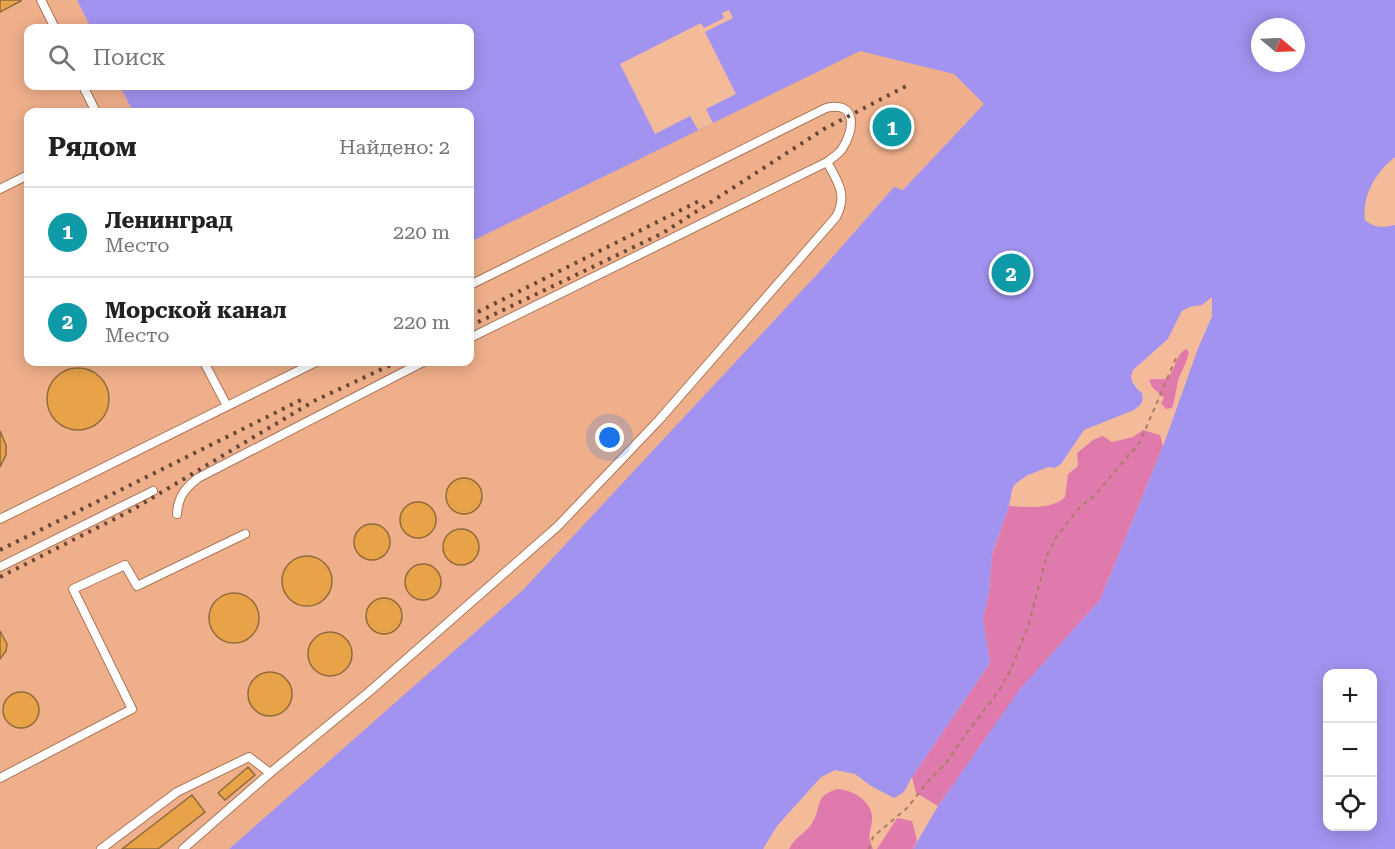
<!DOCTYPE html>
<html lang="ru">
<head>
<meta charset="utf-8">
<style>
  :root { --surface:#fff; --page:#f2f2f2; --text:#222; --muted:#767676; --line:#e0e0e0; --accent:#255e77 }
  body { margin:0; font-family:"Roboto Serif",serif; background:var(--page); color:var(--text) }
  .controls { position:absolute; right:18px; bottom:18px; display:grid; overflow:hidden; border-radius:12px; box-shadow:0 3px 15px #0003 }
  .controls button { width:54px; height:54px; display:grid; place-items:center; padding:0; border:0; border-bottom:2px solid var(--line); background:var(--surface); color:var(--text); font:30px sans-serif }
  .compass { position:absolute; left:1251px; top:18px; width:54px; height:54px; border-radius:50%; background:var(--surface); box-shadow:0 3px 15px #0003; rotate:109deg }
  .you { position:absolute; left:610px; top:438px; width:21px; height:21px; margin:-15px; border:4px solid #fff; border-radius:50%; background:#1a73e8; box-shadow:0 0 0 9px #1a73e833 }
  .badge { display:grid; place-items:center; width:39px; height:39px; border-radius:50%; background:var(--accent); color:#fff; font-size:20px; font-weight:700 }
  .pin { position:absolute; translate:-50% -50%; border:3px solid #fff; box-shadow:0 2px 6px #0006 }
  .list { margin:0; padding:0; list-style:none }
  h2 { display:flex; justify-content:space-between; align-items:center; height:78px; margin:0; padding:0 24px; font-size:26px }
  h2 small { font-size:20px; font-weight:400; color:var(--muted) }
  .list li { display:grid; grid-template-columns:39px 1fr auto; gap:18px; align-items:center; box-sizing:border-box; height:90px; padding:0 24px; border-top:2px solid var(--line) }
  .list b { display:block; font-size:22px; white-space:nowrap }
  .list p { margin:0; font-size:20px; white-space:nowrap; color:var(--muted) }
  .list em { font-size:20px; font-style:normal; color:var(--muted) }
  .icon { flex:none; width:33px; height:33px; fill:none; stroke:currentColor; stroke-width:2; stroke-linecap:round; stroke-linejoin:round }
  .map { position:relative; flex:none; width:1395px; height:849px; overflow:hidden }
  .search { position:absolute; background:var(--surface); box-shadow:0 3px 15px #0003; left:24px; top:24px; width:450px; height:66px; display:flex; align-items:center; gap:15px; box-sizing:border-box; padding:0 21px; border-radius:12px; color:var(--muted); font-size:22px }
  .panel { position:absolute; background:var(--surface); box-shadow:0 3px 15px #0003; left:24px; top:108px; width:450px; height:258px; border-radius:12px }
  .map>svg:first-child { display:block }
  .built { fill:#efaf8b }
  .green { fill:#e07aac }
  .water { fill:#a393f0; fill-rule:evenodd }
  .pier { fill:#f4bb9b }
  .building { fill:#e8a348; stroke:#916b3c; stroke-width:1.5 }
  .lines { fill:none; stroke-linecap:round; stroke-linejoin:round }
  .service-casing { stroke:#ab7658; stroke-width:10 }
  .path { stroke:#a97d65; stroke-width:2; stroke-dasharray:4.5 4.5; stroke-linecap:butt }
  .service { stroke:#fff; stroke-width:8 }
  .rail { stroke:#684836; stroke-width:4; stroke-dasharray:3 6; stroke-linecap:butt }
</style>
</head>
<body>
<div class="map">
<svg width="1395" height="849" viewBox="0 0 1395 849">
  <rect width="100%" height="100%" fill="#f4bb9b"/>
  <path class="built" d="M0,0H77L91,28H28V86H120L133,112H28V362H470V242L860,50L954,74L984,104L903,190L894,187L822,269L522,591L229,849H0Z"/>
  <path class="green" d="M1186,349L1189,352C1187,361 1184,367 1180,375C1176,385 1176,397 1172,408L1166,409L1161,403L1164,398L1152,387L1149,380C1155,377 1162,382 1168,377C1176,370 1175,355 1186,349Z
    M1143,430L1160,435L1163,446L1100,600L1020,690L938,806L916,793L912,777L990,663L983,619L989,592L992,555L1009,506C1026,507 1052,510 1065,497L1068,474L1078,466L1077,453L1093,440L1103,436L1112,442L1133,437Z
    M837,789C854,790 874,802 872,821C870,835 867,835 873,849H789C794,838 804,834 811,825C823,808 812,797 837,789Z
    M897,818L912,821L917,840L913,849H877Z"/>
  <path class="water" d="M77,0H1395V157C1376,172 1362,195 1365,220C1374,228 1383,228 1395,225V849H913L938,806L1020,689L1100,600L1163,446L1198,348L1212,316V298L1202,305L1190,307L1182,311L1168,339L1133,370L1131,376L1136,388L1142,393C1144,402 1141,405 1134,410L1084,430L1061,464L1055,468L1048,467L1026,476L1014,485L1012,490L1009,506L992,554L989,592L983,619L990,663L912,777L904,792L894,798L871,786L855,774L835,770L821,777L777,826L763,849H229L522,591L822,269L894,187L903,190L984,104L954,74L860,51L470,242V112H133L120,86H470V28H91ZM1260,27H1296V63H1260ZM1328,674H1372V826H1328Z"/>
  <path class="pier" d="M729,10L733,18L705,32L736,94L706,109L713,123L698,130L690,116L655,134L620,64L701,23L704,28L724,18L722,13Z
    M1212,297V316L1198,348L1163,446L1162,441L1195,347L1209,316V303L1203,308L1191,310L1184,313L1170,341L1136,372L1135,381L1145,391L1147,399L1144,407L1138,412L1134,410L1141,405L1144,399L1142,393L1132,382L1131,376L1134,370L1168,339L1182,311L1190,307L1202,305Z"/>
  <path class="building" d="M0,0H21V1L0,12Z
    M47 399a31 31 0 1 1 62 0a31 31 0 1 1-62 0Z
    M0,431L6,445V455L0,467Z
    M446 496a18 18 0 1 1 36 0a18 18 0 1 1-36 0Z
    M400 520a18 18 0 1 1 36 0a18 18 0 1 1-36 0Z
    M354 542a18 18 0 1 1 36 0a18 18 0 1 1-36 0Z
    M443 547a18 18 0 1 1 36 0a18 18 0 1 1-36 0Z
    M282 581a25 25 0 1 1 50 0a25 25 0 1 1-50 0Z
    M405 582a18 18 0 1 1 36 0a18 18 0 1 1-36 0Z
    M209 618a25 25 0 1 1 50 0a25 25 0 1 1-50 0Z
    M366 616a18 18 0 1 1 36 0a18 18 0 1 1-36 0Z
    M0,631L7,644L6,651L0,659Z
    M308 654a22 22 0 1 1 44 0a22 22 0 1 1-44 0Z
    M248 694a22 22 0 1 1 44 0a22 22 0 1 1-44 0Z
    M3 710a18 18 0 1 1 36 0a18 18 0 1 1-36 0Z
    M248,767L255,775L225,800L218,793Z
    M192,795L205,812L158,849H122Z"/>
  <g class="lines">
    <defs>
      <path id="service" d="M41,0L55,28
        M83,86L96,112
        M0,189L28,175
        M470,285L826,108C857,100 855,130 842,149C839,154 832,158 827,162L470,338
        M204,362L227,406
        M177,514C178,497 185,488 198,478L423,362
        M0,519L316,362
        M0,567L153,491
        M0,778L132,709L73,589L125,565L137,586L245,534
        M101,849L177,792L249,757L270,773
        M183,849L270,773L370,691L558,526L659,420L836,217C848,195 838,182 827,162"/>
    </defs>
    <use href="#service" class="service-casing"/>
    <path class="path" d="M869,849L873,837L907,808L930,779L947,762L963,738L999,691L1012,667L1029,623L1047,555L1057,536L1078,509L1094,496L1140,442L1176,358"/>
    <use href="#service" class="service"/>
    <path class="rail" d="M470,316L703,199
      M470,326L663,233L824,129L910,84
      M0,550L303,399
      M0,577L132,510L314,401L397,362"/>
  </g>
</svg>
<div class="controls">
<button>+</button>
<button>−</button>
<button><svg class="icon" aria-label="locate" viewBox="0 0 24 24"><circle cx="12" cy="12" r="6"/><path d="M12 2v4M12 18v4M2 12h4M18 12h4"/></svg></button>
</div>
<svg class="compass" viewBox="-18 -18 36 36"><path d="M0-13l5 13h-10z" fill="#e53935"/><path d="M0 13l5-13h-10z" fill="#767676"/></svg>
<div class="you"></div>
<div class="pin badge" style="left:892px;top:127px;background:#0f9aa8">1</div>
<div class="pin badge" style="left:1011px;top:273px;background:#0f9aa8">2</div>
<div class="search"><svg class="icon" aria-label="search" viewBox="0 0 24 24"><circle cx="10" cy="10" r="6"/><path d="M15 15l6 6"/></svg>Поиск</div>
<section class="panel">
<h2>Рядом<small>Найдено: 2</small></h2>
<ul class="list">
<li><span class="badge" style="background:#0f9aa8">1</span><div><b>Ленинград</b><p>Место</p></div><em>220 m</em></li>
<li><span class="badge" style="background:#0f9aa8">2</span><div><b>Морской канал</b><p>Место</p></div><em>220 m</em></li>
</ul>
</section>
</div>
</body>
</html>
